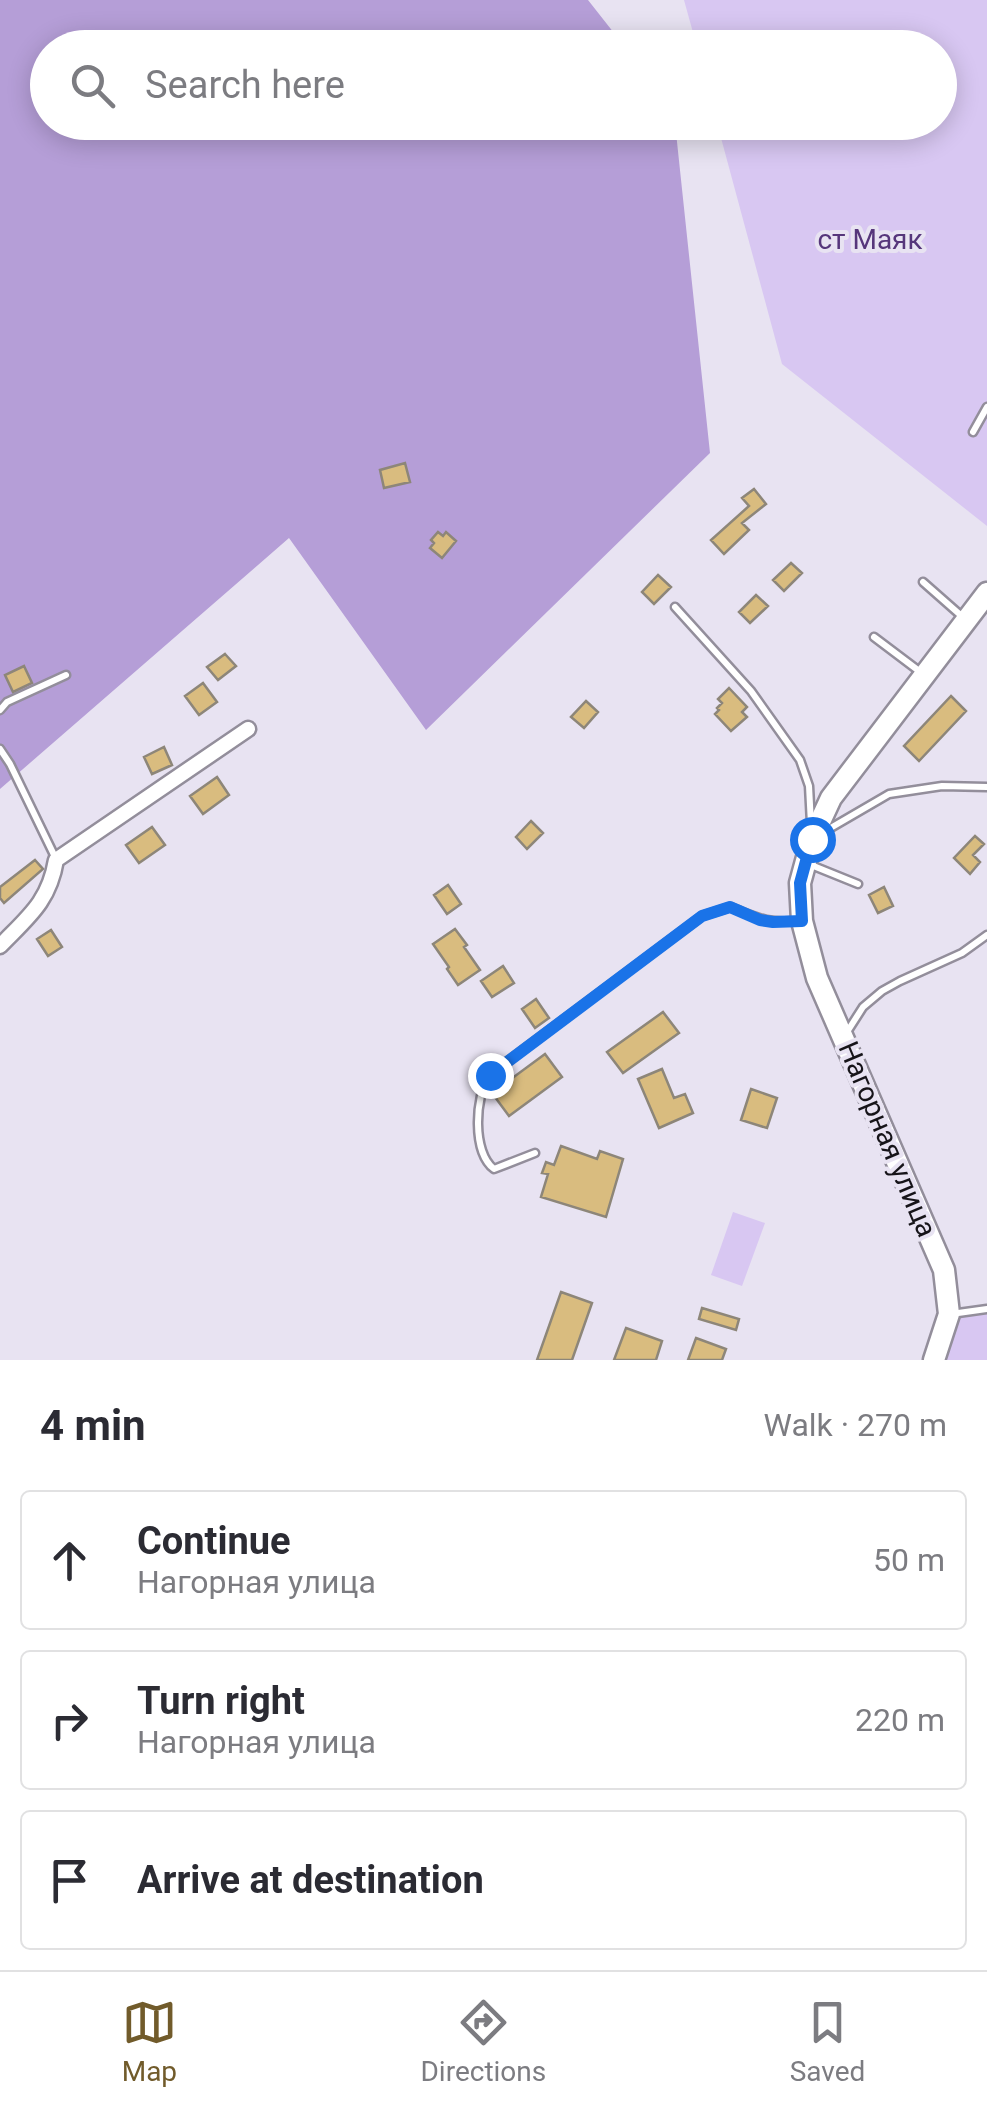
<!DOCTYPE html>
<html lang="en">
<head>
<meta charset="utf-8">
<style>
  :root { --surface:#fff; --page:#f2f2f3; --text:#2b2b33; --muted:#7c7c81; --line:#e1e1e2; --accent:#715b2b }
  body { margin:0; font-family:Roboto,sans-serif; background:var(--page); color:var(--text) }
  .stop { position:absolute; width:30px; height:30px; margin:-22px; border:8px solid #1a73e8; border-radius:50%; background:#fff }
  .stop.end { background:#1a73e8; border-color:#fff; box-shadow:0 2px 10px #0008 }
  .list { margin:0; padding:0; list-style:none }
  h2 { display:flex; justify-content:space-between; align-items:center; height:130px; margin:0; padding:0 40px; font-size:42px }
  h2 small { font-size:32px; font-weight:400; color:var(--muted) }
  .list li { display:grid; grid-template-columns:65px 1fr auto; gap:30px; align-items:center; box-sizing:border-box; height:140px; margin:0 20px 20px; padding:0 20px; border:2px solid var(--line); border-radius:10px }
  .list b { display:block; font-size:38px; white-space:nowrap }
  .list p { margin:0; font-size:32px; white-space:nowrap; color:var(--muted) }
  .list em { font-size:32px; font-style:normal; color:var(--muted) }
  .icon { flex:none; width:55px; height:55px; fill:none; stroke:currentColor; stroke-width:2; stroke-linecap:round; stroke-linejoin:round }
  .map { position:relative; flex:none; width:987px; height:1360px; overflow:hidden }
  .search { position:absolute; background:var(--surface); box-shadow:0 5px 25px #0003; left:30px; right:30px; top:30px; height:110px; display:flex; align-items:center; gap:25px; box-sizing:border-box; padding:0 35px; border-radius:55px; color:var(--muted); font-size:38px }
  .sheet { height:610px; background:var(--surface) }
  nav { display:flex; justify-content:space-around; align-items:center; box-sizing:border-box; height:140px; border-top:2px solid var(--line); background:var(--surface); font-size:28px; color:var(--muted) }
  nav a { display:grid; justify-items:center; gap:5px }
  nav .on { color:var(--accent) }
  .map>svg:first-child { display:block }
  .green { fill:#d8c7f2 }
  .forest { fill:#b59ed7 }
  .building { fill:#d9bc7f; stroke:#8d8679; stroke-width:2.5 }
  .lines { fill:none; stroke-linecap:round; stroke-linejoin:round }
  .lane-casing { stroke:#938e9b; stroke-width:11 }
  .street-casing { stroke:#938e9b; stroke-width:19 }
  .secondary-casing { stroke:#938e9b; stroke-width:25 }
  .lane { stroke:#fff; stroke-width:6 }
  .street { stroke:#fff; stroke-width:14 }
  .secondary { stroke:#fff; stroke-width:20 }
  .route { stroke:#1a73e8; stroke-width:12 }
  .labels { text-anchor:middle; stroke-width:8; stroke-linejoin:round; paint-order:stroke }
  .park-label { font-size:28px; fill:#56367b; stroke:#e8e3f2 }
  .street-label { font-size:28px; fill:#161419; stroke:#e8e3f2 }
</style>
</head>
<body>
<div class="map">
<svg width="987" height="1360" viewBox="0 0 987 1360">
  <rect width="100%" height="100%" fill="#e8e3f2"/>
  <path class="green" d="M684,0H987V526L782,364L717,123L940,122V48L697,47Z
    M733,1212L765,1223L742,1286L711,1275Z
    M987,1313V1360H938L961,1317Z"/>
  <path class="forest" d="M0,0H588L625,47L48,48V122L675,123L710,453L426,730L289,538L0,789Z"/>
  <path class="building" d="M405,463L410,482L384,488L380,470Z
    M754,489L766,504L742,523L749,530L724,554L711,540L749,506L742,498Z
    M438,532L443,536L446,532L456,541L442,558L430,548L434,543L431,540Z
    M791,563L802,573L784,591L773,580Z
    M658,575L671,587L654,604L642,592Z
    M756,595L768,606L750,623L739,612Z
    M225,654L236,666L218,680L207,667Z
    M24,666L32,683L13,692L5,675Z
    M203,683L217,702L199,715L185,696Z
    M729,688L747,707L742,712L747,717L731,731L715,714L719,710L717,708L722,703L718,699Z
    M951,696L966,711L919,761L904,746Z
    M586,701L598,712L584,728L571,717Z
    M164,747L172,765L152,774L144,757Z
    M217,777L229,795L203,814L190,796Z
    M531,821L543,833L527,849L516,837Z
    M152,827L165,845L139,863L126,845Z
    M975,836L984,844L973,855L980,862L970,874L954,858Z
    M35,860L43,869L4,903L0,898V887Z
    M448,885L461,904L447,914L434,895Z
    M884,887L893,906L878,913L869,895Z
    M455,929L467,945L464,947L480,970L458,985L447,969L449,967L433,944Z
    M51,930L62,947L48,956L37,939Z
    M503,966L514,983L492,997L481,981Z
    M536,999L549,1018L535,1028L522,1009Z
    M663,1012L679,1033L623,1073L607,1052Z
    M545,1054L562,1077L509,1116L492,1093Z
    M662,1069L674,1098L685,1094L693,1113L659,1128L638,1079Z
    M751,1089L777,1098L767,1128L741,1120Z
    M561,1146L597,1159L600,1151L623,1159L606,1217L541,1197L548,1174L542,1173L546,1162L554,1165Z
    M561,1292L592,1303L572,1360H537Z
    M702,1308L739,1319L736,1330L699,1319Z
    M626,1328L662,1341L656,1360H614Z
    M696,1338L726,1349L722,1360H688Z"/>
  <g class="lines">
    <defs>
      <path id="lane" d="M973,432L987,407
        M923,582L965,619
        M675,607L751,691L800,760L809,786L811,824
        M874,637L923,674
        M0,710L7,702L66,675
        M0,749L10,764L56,859
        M822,833L889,794L942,786L987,787
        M811,865L858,884
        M847,1032L863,1007L882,991L900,981L962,953L987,935
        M535,1153L494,1169C472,1152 475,1097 489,1075L702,916L730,907C759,918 764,923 796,921
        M951,1314L987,1309"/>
      <path id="street" d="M0,946C28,917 49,902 56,860L248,729"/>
      <path id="secondary" d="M934,1360L949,1314L944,1270L817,978L802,921L800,883L812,839L831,798L987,593"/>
    </defs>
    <use href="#lane" class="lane-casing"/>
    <use href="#street" class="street-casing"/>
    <use href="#secondary" class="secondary-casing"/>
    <use href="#lane" class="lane"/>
    <use href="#street" class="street"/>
    <use href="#secondary" class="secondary"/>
  </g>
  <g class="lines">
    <path class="route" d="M490,1075L702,916L730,907L760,920L773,922L802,921L800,883L812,839"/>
  </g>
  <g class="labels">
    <g class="park-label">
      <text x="870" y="249">ст Маяк</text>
    </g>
    <g class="street-label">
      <text transform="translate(888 1139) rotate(67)" y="10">Нагорная улица</text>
    </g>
  </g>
</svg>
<div class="stop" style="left:812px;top:839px"></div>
<div class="stop end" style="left:490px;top:1075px"></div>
<div class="search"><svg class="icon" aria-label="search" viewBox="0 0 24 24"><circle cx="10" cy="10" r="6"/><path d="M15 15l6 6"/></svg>Search here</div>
</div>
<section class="sheet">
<h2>4 min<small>Walk · 270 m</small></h2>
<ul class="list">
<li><svg class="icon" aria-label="ahead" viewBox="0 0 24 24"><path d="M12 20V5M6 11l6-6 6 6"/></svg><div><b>Continue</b><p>Нагорная улица</p></div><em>50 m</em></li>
<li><svg class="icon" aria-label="right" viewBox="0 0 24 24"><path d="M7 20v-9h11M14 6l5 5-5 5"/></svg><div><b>Turn right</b><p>Нагорная улица</p></div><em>220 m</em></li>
<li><svg class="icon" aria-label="arrive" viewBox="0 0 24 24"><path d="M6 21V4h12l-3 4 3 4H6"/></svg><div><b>Arrive at destination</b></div></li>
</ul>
</section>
<nav>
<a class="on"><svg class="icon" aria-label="map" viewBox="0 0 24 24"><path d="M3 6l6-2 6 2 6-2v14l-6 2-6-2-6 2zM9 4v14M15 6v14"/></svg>Map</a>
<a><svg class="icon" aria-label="directions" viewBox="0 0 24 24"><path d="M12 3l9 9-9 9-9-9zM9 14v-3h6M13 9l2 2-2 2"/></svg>Directions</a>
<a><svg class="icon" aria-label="saved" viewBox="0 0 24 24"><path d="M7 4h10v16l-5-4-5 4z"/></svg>Saved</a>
</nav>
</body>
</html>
